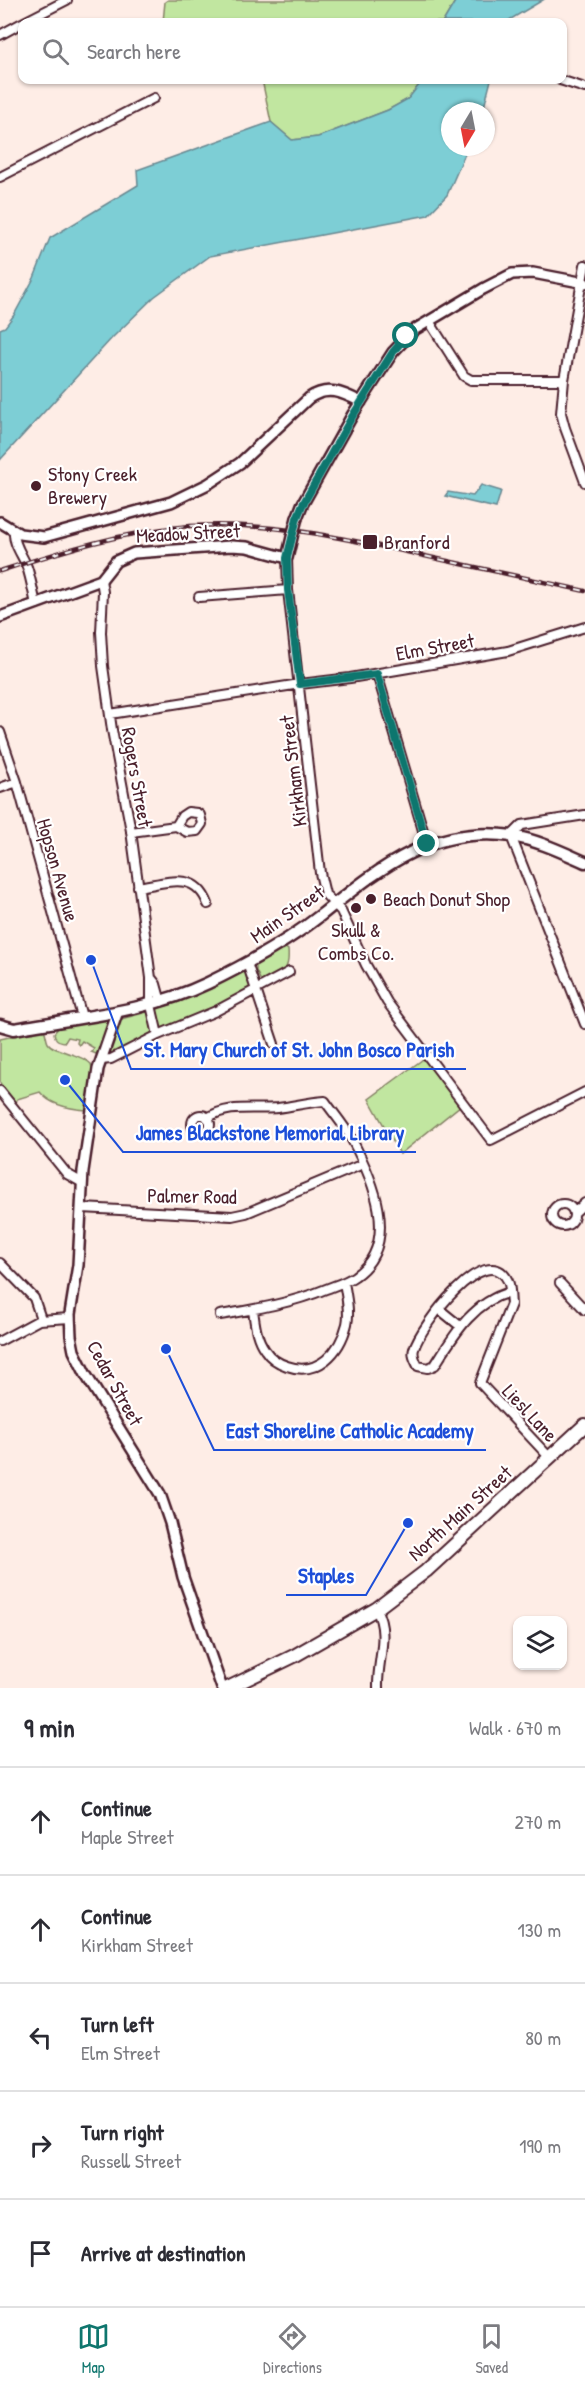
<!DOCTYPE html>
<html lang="en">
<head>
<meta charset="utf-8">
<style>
  :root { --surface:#fff; --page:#f7f7f7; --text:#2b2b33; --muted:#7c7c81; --line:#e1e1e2; --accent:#0f766e }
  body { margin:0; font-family:"Patrick Hand",sans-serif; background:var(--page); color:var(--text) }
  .controls { position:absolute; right:18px; bottom:18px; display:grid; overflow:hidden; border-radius:12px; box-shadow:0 2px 4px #0004 }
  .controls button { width:54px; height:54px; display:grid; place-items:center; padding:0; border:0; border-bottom:2px solid var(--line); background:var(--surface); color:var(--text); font:30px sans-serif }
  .compass { position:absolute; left:441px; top:102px; width:54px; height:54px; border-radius:50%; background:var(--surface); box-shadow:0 2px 4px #0004; rotate:190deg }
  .stop { position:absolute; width:18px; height:18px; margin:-14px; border:4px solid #0f766e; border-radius:50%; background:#fff }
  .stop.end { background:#0f766e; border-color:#fff; box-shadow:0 2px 6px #0008 }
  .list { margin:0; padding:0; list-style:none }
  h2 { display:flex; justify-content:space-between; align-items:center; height:78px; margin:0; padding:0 24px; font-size:26px }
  h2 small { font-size:20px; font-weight:400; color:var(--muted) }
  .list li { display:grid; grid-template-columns:39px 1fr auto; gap:18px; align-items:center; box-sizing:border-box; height:108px; padding:0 24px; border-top:2px solid var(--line) }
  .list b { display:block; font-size:22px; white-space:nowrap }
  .list p { margin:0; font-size:20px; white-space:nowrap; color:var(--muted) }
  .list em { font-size:20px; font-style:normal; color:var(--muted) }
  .icon { flex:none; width:33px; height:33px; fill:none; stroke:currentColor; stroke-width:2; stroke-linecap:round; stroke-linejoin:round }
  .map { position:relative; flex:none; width:585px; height:1688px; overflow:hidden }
  .search { position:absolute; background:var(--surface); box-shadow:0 2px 4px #0004; left:18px; right:18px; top:18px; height:66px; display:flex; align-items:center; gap:15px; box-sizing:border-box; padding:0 21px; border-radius:12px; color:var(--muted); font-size:22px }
  .sheet { height:618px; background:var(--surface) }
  nav { display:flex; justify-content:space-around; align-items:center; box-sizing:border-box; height:84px; border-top:2px solid var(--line); background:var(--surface); font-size:16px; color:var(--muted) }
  nav a { display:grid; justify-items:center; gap:3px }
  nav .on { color:var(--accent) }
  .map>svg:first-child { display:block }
  .green { fill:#c1e6a0; stroke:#868266; stroke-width:1.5 }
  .water { fill:#7dced5; stroke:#698891; stroke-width:1.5 }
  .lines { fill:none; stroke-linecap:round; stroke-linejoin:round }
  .minor-casing { stroke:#4a1f2b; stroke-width:12 }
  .tertiary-casing { stroke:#4a1f2b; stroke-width:14 }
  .secondary-casing { stroke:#4a1f2b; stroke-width:15 }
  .primary-casing { stroke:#4a1f2b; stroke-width:16 }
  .minor { stroke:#fff; stroke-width:8 }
  .tertiary { stroke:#fff; stroke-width:9 }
  .secondary { stroke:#fff; stroke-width:10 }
  .primary { stroke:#fff; stroke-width:12 }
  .rail-casing { stroke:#4a1f2b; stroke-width:4.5 }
  .rail { stroke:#fff; stroke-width:2; stroke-dasharray:7; stroke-linecap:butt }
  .tertiary-bridge-casing { stroke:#4a1f2b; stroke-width:14; stroke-linecap:butt }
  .tertiary-bridge { stroke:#fff; stroke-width:9 }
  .route { stroke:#0f766e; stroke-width:8 }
  .poi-dot { fill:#4a1f2b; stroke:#fff; stroke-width:2 }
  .labels { text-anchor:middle; stroke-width:4.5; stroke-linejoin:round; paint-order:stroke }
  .poi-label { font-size:20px; fill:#4a1f2b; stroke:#fff; text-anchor:start }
  .street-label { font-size:20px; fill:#4a1f2b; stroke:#fff }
  .leader { fill:none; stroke:#1d4ed8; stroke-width:2 }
  .callout-dot { fill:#1d4ed8; stroke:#fff; stroke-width:2 }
  .callout-label { font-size:21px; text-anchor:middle; font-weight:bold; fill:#1d4ed8; stroke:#fff; stroke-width:4.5; stroke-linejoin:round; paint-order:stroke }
</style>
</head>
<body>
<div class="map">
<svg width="585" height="1688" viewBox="0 0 585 1688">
  <rect width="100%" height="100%" fill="#feede6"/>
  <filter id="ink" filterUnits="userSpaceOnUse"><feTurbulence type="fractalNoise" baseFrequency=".0167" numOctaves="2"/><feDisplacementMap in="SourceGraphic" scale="12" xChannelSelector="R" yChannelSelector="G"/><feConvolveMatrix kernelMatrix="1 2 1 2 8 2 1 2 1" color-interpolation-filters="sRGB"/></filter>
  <g filter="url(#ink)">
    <path class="green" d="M168,0H456L443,22H163L165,2Z
      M262,80H423L408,99L388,110L318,137L292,140L271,122Z
      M284,947L288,950C290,972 282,973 265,982L261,981L256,971V965Z
      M243,971L247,972L252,985L245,993L164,1030L158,1027L155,1013L158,1008L182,1001Z
      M147,1012L150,1014L154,1032L152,1036L111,1056H108L121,1019Z
      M104,1020L110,1025L99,1052L96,1054L91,1052L94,1048L82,1041L79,1045L77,1043L78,1039L68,1037L65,1042C58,1041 55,1040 54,1033L59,1027Z
      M44,1029C46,1033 46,1039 48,1043C54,1052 80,1053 91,1064L93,1071L87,1110C71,1109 50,1105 40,1092L17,1099L16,1104L0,1083V1039Z
      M426,1057L461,1105L400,1154L369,1099Z"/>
    <path class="water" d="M456,0H543L506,22H443Z
      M423,80H491L483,111H450V147H468L447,195L428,215L210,256L154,297L112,338L0,460V329L5,327L14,315L34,278L50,238L138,185L137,170L271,122L292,140L318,137L388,110L408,99Z
      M481,485L501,491L496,508L445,496L448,492L473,496Z"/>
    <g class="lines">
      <defs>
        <path id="minor" d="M24,22L67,0
          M0,35L22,23
          M560,80L585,88
          M0,177L154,98
          M585,265L564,380L561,413L565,428L585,482
          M429,321L464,376L471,380H564
          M14,532C13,544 23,556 27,567C31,579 33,592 36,604
          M287,558L288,590L320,873L325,894L341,911L366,965L387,1002L491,1140L585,1092
          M101,580L103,592L101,632L103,666L112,730L131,831L151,978V1005L158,1035
          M199,597L288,590
          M377,674L427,844
          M110,714L300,684L350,678L508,651L585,627
          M0,732L17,782L82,1017
          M0,788L17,782
          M585,815L522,825L511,836L585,1024
          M131,832L176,826L182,816L188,812L197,813L200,815L202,824L197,831L187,832L176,826
          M138,887C166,883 195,870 208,904
          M247,963L274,1044
          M152,979L156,984L161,1002
          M101,1060L111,1059L158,1035L216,1011L289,972
          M0,1091L67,1174L81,1182
          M192 1124a9 9 0 1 1 18 0a9 9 0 1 1-18 0Z
          M207,1118C229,1104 253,1110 278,1108C294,1106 309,1102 325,1101C334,1114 344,1125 351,1138C372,1177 402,1243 355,1276C347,1282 336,1285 326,1289C292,1303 257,1309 220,1315
          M552 1215a11 11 0 1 1 22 0a11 11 0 1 1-22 0Z
          M82,1208L232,1216L246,1213L363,1164
          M574,1213L585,1203
          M0,1263L34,1298L41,1319
          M560,1283L585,1310
          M510,1292C473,1302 454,1335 435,1365L428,1368L418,1366C415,1360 412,1355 414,1349C420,1327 487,1237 508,1281C511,1288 510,1297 511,1304L480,1383L550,1458
          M439,1309L460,1326
          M253,1310C255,1324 256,1338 265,1350C270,1358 278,1363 287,1366C318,1377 340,1352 347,1324C350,1311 346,1295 344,1282
          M0,1341L39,1320L70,1318
          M376,1609C390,1635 377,1660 378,1688"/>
        <path id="tertiary" d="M297,518L302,505L353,414L393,352L414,330L483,289L512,274L533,273L585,283
          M0,522L20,534L44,537L171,502L208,484L240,463L309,398C328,385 343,393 361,402
          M0,617L101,580L116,561L134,553L231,546L247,547L287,558L293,533
          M118,1011L98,1069L83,1171L78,1265L70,1314L71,1336L74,1351L86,1375L160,1494L170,1523L183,1577L222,1688"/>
        <path id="secondary" d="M0,1025L14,1029C80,1017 148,1012 208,983C247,964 287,942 321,915C380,868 431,825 512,836C537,840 562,852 585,862"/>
        <path id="primary" d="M228,1688L294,1656L376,1609L426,1571L585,1425"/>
      </defs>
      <use href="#minor" class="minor-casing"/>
      <use href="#tertiary" class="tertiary-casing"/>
      <use href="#secondary" class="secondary-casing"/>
      <use href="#primary" class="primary-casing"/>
      <use href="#minor" class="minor"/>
      <use href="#tertiary" class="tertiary"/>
      <use href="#secondary" class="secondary"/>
      <use href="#primary" class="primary"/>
      <defs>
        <path id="rail" d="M0,571C62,551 125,531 190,526C269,521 344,538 420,555C475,567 530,579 585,591"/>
      </defs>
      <use href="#rail" class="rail-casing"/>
      <use href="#rail" class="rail"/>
      <defs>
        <path id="tertiary-bridge" d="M293,533L297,518"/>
      </defs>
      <use href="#tertiary-bridge" class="tertiary-bridge-casing"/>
      <use href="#tertiary-bridge" class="tertiary-bridge"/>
    </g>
  </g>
  <g class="lines" filter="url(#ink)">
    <path class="route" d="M406,336L393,352L352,417L302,506L297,518L287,558L288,590L300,684L377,674L427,844"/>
  </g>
  <g class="poi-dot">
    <circle cx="36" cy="486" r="6"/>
    <rect x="362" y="534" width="16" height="16" rx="3"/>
    <circle cx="371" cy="899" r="6"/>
    <circle cx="356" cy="908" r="6"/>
  </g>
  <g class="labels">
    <g class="poi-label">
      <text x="48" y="481">Stony Creek<tspan x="48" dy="23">Brewery</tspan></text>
      <text x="384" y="549">Branford</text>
      <text x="383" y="906">Beach Donut Shop</text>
      <text x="356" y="937" text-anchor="middle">Skull &amp;<tspan x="356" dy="23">Combs Co.</tspan></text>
    </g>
    <g class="street-label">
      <text transform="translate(188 533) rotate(-3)" y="7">Meadow Street</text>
      <text transform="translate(435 647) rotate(-10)" y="7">Elm Street</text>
      <text transform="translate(293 771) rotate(-97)" y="7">Kirkham Street</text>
      <text transform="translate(137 777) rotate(80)" y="7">Rogers Street</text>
      <text transform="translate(58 870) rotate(74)" y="7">Hopson Avenue</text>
      <text transform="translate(287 914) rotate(-35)" y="7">Main Street</text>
      <text transform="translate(192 1196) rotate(1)" y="7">Palmer Road</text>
      <text transform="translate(115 1383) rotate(61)" y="7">Cedar Street</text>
      <text transform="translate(530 1413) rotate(47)" y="7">Liesl Lane</text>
      <text transform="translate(460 1513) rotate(-42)" y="7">North Main Street</text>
    </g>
  </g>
  <path class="leader" d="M91 960L131 1069H466M65 1080L123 1152H416M166 1349L214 1450H486M408 1523L366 1595H286"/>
  <g class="callout-dot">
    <circle cx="91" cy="960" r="6"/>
    <circle cx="65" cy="1080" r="6"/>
    <circle cx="166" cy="1349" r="6"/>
    <circle cx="408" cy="1523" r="6"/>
  </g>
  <g class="callout-label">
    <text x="299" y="1057">St. Mary Church of St. John Bosco Parish</text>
    <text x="270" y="1140">James Blackstone Memorial Library</text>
    <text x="350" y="1438">East Shoreline Catholic Academy</text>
    <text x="326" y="1583">Staples</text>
  </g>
</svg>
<div class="controls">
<button><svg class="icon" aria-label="layers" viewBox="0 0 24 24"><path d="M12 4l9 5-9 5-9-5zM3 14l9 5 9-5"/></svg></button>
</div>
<svg class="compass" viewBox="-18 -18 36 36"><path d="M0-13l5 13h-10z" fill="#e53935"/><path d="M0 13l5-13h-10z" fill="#7c7c81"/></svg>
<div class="stop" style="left:406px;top:336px"></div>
<div class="stop end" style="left:427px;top:844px"></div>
<div class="search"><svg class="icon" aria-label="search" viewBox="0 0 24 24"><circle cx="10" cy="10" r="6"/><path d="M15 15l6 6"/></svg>Search here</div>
</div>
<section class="sheet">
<h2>9 min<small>Walk · 670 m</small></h2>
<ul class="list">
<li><svg class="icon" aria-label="ahead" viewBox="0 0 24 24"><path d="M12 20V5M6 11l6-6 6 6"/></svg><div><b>Continue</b><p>Maple Street</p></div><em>270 m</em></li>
<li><svg class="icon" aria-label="ahead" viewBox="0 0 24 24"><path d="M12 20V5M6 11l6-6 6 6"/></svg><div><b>Continue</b><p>Kirkham Street</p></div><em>130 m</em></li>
<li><svg class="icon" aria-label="left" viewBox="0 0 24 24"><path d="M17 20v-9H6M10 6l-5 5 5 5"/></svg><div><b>Turn left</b><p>Elm Street</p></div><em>80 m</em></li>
<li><svg class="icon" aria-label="right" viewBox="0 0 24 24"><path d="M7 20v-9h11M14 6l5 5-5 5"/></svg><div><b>Turn right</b><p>Russell Street</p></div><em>190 m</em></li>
<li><svg class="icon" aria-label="arrive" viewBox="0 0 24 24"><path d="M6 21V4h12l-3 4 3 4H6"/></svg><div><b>Arrive at destination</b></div></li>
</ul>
</section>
<nav>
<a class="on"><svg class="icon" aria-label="map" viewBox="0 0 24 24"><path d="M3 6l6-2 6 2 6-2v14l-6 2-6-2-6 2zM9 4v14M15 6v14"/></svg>Map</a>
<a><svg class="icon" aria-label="directions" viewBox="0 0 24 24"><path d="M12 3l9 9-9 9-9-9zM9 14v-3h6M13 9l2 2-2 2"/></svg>Directions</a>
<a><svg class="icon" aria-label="saved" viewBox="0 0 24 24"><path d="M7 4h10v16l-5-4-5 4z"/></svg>Saved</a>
</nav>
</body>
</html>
